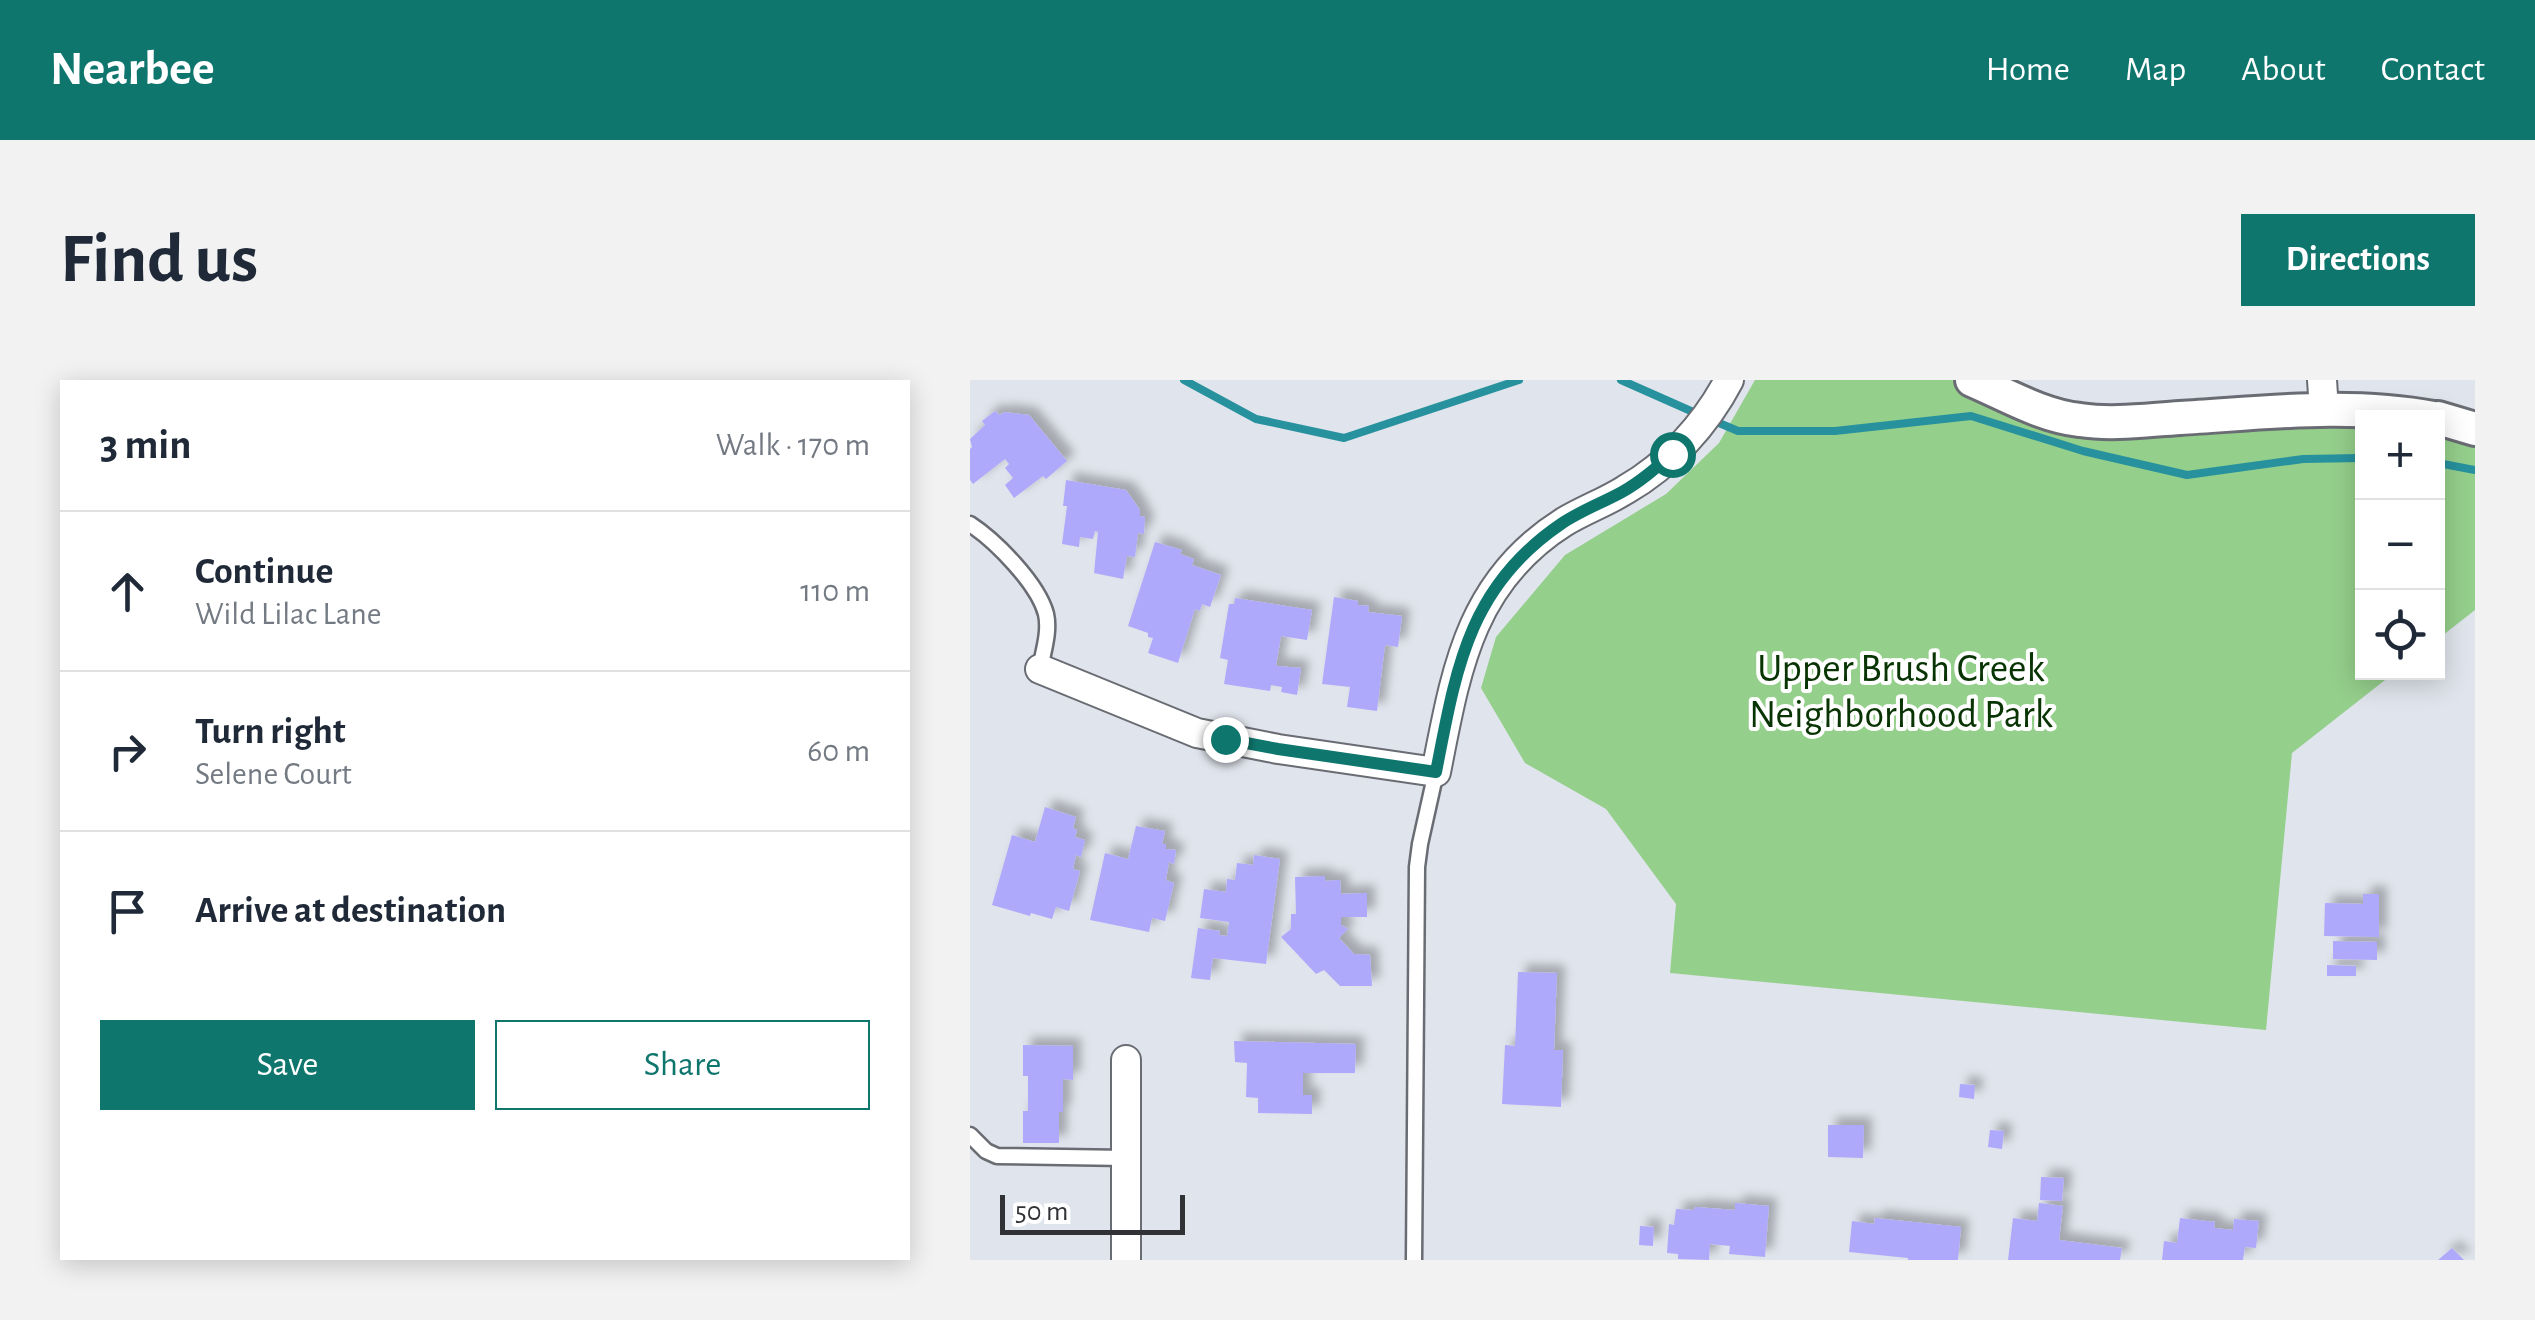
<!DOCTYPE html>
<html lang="en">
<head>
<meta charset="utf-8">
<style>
  :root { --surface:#fff; --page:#f2f2f3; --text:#1f2937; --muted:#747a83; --line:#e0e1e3; --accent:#0f766e }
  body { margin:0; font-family:"Alegreya Sans",sans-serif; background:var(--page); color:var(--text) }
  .controls { position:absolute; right:30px; top:30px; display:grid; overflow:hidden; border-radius:0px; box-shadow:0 5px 25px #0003 }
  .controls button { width:90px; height:90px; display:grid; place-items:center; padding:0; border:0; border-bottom:2px solid var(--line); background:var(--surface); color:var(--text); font:50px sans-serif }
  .scale { position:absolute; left:30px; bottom:25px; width:185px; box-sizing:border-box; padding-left:10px; border:5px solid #313236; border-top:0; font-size:28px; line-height:35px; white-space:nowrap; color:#313236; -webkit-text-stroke:8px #fff; paint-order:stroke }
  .stop { position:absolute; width:30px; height:30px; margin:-22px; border:8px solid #0f766e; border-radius:50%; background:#fff }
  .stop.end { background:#0f766e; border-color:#fff; box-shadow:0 2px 10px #0008 }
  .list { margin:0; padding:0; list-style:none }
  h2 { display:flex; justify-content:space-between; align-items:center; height:130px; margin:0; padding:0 40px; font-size:42px }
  h2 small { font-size:32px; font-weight:400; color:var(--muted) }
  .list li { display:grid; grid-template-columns:65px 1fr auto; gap:30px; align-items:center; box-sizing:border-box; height:160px; padding:0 40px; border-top:2px solid var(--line) }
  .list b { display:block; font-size:38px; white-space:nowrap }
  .list p { margin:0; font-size:32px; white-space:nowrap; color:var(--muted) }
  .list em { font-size:32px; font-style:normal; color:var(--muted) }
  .actions { display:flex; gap:20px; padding:30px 40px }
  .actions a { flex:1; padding:22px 0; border:2px solid var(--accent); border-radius:0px; text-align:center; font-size:35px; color:var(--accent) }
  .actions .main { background:var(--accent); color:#fff }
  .icon { flex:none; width:55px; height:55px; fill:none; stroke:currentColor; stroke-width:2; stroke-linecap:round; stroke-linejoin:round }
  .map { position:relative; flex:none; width:1505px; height:880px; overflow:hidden; border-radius:0px }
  header { display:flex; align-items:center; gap:60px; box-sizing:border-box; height:140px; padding:0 50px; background:var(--accent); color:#fff }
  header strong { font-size:48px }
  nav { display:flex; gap:55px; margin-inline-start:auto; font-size:35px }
  .intro { display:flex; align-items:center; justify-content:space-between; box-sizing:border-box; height:240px; padding:0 60px }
  h1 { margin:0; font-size:70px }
  .button { padding:25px 45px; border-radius:0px; background:var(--accent); color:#fff; font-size:35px; font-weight:700 }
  main { display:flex; gap:60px; padding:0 60px }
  aside { flex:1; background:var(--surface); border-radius:0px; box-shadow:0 5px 25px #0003 }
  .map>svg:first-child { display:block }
  .green { fill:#95cf8c }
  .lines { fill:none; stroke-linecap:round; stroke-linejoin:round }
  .stream { stroke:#27929e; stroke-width:8 }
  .building { fill:#afa9fc; filter:url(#shadow) }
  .service-casing { stroke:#696c73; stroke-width:19 }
  .minor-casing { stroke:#696c73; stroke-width:32 }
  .tertiary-casing { stroke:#696c73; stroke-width:38 }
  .service { stroke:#fff; stroke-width:14 }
  .minor { stroke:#fff; stroke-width:28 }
  .tertiary { stroke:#fff; stroke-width:32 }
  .route { stroke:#0f766e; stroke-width:12 }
  .labels { text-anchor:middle; stroke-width:8; stroke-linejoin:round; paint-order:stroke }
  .park-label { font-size:40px; fill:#083403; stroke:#fff }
</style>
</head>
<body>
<header>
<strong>Nearbee</strong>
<nav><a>Home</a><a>Map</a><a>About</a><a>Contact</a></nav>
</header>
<div class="intro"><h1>Find us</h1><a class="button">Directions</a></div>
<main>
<aside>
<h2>3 min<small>Walk · 170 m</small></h2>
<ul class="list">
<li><svg class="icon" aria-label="ahead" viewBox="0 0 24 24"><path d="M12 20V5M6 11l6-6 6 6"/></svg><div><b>Continue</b><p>Wild Lilac Lane</p></div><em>110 m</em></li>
<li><svg class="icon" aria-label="right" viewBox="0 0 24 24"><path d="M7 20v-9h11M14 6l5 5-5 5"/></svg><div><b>Turn right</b><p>Selene Court</p></div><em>60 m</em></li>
<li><svg class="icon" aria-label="arrive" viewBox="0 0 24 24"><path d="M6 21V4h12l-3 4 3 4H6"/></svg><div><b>Arrive at destination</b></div></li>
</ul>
<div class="actions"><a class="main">Save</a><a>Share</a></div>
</aside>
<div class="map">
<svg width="1505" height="880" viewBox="0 0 1505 880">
  <defs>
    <filter id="shadow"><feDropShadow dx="8" dy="-8" stdDeviation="5" flood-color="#0004"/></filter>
  </defs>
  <rect width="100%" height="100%" fill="#e0e4ec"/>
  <path class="green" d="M785,0H982L1051,32L1392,38V292L1424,293L1322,373L1296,650L700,593L706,524L636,429L555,383L511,308L526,257L595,175L696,114L749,63Z
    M1468,47L1505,65V230L1468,259Z"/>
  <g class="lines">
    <path class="stream" d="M214,0L286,39L374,58L549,0
      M651,0L730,35
      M742,40L768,51H865L1001,36L1113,71L1217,95L1333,79L1392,78
      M1468,83L1505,90"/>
  </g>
  <path class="building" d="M25,31L30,35L34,32L59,35L97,81L76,99L73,96L44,118L35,105L43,98L35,88L39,84L35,79L3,104L0,100V69L2,67L0,59L15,45L12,41Z
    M96,100L156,110L170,130V136L175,137L174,154L168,153L165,177L157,176L153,199L124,193L128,152L125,151L123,159L110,157L109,167L92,164L97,126H93Z
    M185,162L212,170L210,174L224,179L222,185L251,195L240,227L232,224L230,231L225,229L208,283L178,273L183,258L178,257V253L158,246Z
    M364,217L388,221V225L399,226L398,232L432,236L428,267L415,265L407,331L377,327L380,307L352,304Z
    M265,218L342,230L337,260L311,256L306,286L331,288L327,315L311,312L312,307L301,305L300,311L254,304L258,280L250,278L259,224H264Z
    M75,427L106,437L103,448L107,450L105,457L115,460L111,477L106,475L103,489L110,491L99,531L86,527L82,539L61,533L60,536L22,525L42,455L65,462Z
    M166,446L195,451L192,464H196V469L206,470L204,484L199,482L196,500L204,503L195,541L182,538L179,552L120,540L135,473L158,479Z
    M284,475L310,479L296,584L243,578L240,600L221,598L228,548L250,551L249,555L257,556L259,542L230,538L234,509L256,512L257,499L265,500L267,483L283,485Z
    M355,496V501L370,500L371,514L397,513V537H371V545L378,549L369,558L384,574L400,575L402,606H370L354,590L346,594L311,557L321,549V534H326L325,497Z
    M1393,514H1409V557L1354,556L1355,523L1393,524Z
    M1363,561L1407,562V580L1363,579Z
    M1357,585L1386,586V596H1357Z
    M548,592L587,593L584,670H593L591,727L532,724L535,665L545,666Z
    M264,661L386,664L385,693H333V715H342V734L288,733V718L276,717L277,683L265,682Z
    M53,665L103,666V700L93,699V732H89V763H53V731H58V696H53Z
    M990,704L1005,705L1004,719L989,717Z
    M858,745H894L893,778L858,777Z
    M1020,750L1034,751L1032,769L1018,767Z
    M1071,797L1094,798L1092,821L1070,820Z
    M765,823L799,826L795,877L759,874L760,866L740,864L739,880L708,879V874L697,873L699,844L704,845L706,829L724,830L725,827L765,830Z
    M1069,823L1093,826L1089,860L1152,868L1150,880H1038L1043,838L1067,841Z
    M905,838L991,847L988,880H938V878L879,872L882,841L904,844Z
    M1210,838L1245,842L1244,848L1263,850L1264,839L1289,841L1286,868L1275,867L1273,880H1192L1194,861L1207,863Z
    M670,846L684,847L683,866L669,865Z
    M1482,868L1494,880H1468Z"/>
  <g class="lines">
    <defs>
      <path id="service" d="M0,144C26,161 68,204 76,234C80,252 73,272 70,289
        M0,755L16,771L27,776L156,778
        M444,880L447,487L450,464L466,392"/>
      <path id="minor" d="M1352,0L1354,30
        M70,289L227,353L308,369L466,392C486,291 499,202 594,142C614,130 636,122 655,110C699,85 736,44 759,0
        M156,680V880"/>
      <path id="tertiary" d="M1002,0C1037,15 1072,36 1110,40C1143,45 1177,40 1210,38C1294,33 1380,22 1463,38
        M1468,38L1505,49"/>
    </defs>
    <use href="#service" class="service-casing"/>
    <use href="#minor" class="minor-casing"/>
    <use href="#tertiary" class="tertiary-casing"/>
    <use href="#service" class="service"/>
    <use href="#minor" class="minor"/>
    <use href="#tertiary" class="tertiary"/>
  </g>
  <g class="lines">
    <path class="route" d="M255,359L308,369L466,392C486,290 498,207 591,144C610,131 632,123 652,112C670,102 686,88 702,74"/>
  </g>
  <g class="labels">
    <g class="park-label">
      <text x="931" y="301">Upper Brush Creek<tspan x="931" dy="46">Neighborhood Park</tspan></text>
    </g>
  </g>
</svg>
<div class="controls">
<button>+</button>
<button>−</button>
<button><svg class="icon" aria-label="locate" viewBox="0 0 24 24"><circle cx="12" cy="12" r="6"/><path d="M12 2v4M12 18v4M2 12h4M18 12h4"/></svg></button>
</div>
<div class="scale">50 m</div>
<div class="stop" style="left:702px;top:74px"></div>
<div class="stop end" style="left:255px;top:359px"></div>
</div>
</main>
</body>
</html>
